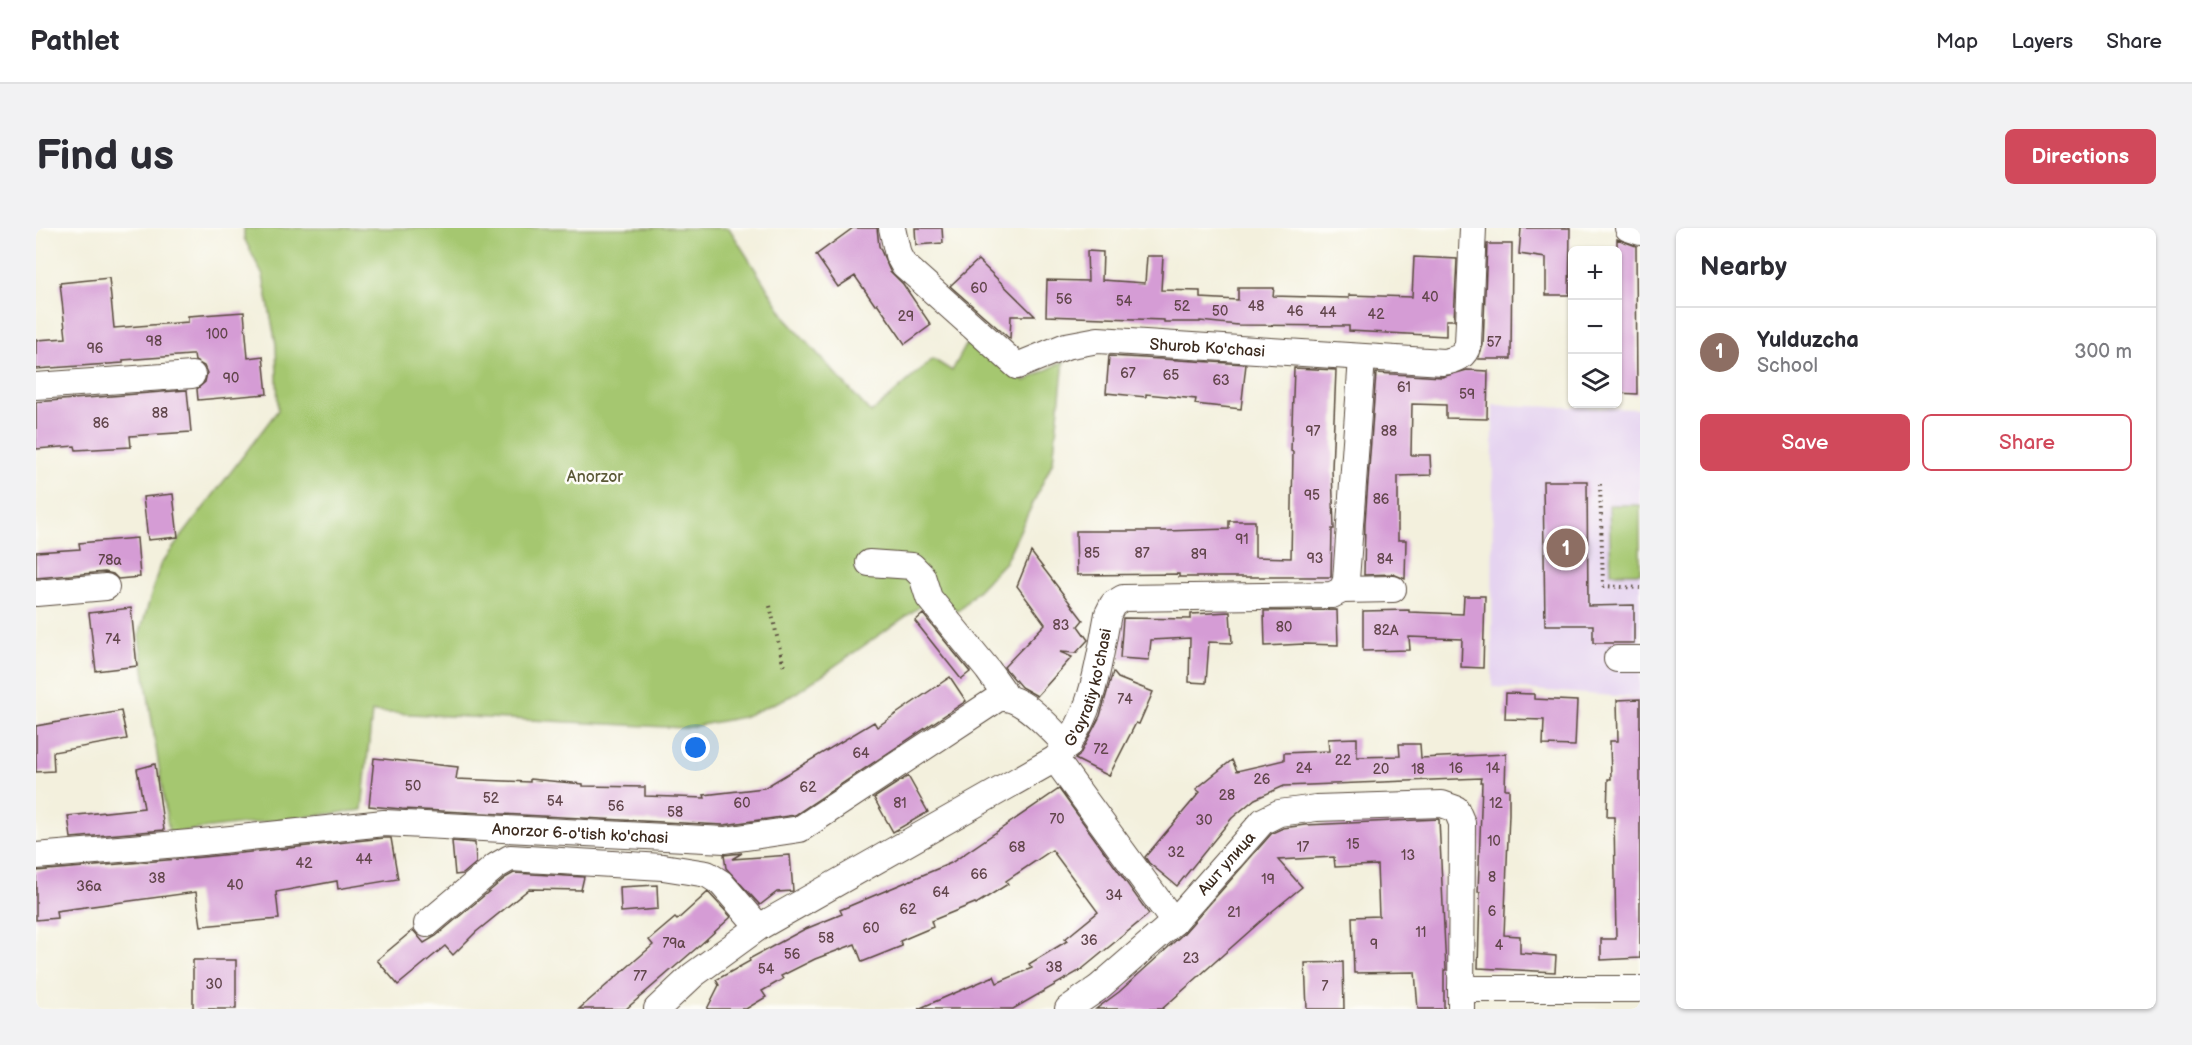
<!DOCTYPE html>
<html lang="en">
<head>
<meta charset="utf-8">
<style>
  :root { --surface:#fff; --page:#f2f2f3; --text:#2b2b33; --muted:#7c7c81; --line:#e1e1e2; --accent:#d1495b }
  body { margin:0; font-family:"Balsamiq Sans",sans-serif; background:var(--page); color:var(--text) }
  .controls { position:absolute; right:18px; top:18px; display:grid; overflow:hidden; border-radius:9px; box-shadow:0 2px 4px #0004 }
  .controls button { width:54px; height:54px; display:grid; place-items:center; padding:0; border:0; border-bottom:2px solid var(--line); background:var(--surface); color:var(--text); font:30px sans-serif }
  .you { position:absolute; left:660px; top:520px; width:21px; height:21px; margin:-15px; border:4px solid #fff; border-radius:50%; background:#1a73e8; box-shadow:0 0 0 9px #1a73e833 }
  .badge { display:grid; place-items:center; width:39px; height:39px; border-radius:50%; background:var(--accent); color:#fff; font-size:20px; font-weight:700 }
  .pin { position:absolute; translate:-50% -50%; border:3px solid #fff; box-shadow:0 2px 6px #0006 }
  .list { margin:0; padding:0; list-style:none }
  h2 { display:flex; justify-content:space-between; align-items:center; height:78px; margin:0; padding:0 24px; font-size:26px }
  h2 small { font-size:20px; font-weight:400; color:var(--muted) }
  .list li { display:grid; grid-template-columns:39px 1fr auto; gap:18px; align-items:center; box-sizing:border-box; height:90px; padding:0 24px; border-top:2px solid var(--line) }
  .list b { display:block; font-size:22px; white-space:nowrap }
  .list p { margin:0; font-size:20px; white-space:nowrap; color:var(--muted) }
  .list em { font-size:20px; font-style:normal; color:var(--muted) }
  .actions { display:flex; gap:12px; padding:18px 24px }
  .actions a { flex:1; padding:14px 0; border:2px solid var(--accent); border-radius:9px; text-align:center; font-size:21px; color:var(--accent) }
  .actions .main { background:var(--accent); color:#fff }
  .icon { flex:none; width:33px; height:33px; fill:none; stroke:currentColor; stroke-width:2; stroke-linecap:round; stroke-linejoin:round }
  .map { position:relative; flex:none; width:1604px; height:781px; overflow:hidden; border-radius:9px }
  header { display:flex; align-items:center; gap:36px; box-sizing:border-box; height:84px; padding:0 30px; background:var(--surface); border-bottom:2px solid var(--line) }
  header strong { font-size:28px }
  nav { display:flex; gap:33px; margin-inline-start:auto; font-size:21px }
  .intro { display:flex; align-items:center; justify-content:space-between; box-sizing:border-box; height:144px; padding:0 36px }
  h1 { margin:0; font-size:42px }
  .button { padding:15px 27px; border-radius:9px; background:var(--accent); color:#fff; font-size:21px; font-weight:700 }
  main { display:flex; gap:36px; padding:0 36px }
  aside { flex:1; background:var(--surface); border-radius:9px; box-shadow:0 2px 4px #0004 }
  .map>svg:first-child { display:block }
  .built { fill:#e5d3f0 }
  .green { fill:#a5c770; stroke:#707847; stroke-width:1.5 }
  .building { fill:#d59cd5 }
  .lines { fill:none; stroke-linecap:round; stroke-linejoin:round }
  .minor-casing { stroke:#57483b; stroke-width:28 }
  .path { stroke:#57483b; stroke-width:4; stroke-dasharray:1.5 4.5; stroke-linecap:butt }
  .minor { stroke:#fff; stroke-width:26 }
  .labels { text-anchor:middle; stroke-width:5; stroke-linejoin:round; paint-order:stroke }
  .number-label { font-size:14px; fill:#62464c }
  .street-label { font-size:16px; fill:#3b2a1e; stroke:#fdfcf7 }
  .park-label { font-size:16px; fill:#5b5937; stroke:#fdfcf7 }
</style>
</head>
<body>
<header>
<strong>Pathlet</strong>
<nav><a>Map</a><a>Layers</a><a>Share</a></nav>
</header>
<div class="intro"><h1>Find us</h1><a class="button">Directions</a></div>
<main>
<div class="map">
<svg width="1604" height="781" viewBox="0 0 1604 781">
  <rect width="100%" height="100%" fill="#fdfcf7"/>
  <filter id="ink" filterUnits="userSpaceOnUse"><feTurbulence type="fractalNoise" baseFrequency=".0167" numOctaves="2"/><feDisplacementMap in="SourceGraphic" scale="12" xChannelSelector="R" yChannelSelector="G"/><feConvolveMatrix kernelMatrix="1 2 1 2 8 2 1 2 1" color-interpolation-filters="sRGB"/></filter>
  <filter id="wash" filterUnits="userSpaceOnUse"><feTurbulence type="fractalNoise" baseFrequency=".008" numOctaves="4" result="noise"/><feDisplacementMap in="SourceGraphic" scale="24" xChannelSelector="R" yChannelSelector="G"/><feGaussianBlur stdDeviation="1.35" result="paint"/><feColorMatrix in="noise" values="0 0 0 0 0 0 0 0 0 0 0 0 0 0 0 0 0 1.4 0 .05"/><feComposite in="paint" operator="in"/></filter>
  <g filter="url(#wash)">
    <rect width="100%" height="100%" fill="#f3f0dd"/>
    <path class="built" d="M1457,177L1604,181V470L1456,459Z"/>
    <path class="green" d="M208,0H693L752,93L835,185L897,131L916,143L934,110L989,153L1028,133L1017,233L969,334L922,383L892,373L757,467L707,489L649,500L336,484L326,582L133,605L103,408L124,337L242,182L240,116L227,48L208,10Z
      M1573,277H1604V345H1575Z"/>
    <g id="blocks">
      <path class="building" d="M817,0H841L843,18L854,43L867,56L895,97L869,116L841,75L839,77L819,48L802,59L780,27Z
        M879,0H906L907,15L880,17Z
        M1485,0H1534L1533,67H1510V30L1483,26Z
        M1581,11L1600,18L1601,166L1581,165Z
        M1451,16H1476L1475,131H1442L1447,117Z
        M1051,23L1067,24L1066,52L1109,55L1111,28H1127L1125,62L1164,63V70L1202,72V60H1238L1237,68L1313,70V67L1376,69L1378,29L1421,31L1418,92H1410V108L1313,103V98L1202,97L1164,93V94H1128V92L1010,88L1011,52L1052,53Z
        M942,32L999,88H975L974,111L914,58Z
        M73,50L78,100L152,94V88L208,84L212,130L227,128L231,166L162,172L161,161L169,154L171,145L168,138L159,133L158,127H155L87,132V135L0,141V112L30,110L24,55Z
        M1073,128L1210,136L1205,181L1159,176L1160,171L1110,166V169L1070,165Z
        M1258,140L1300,142L1296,241L1298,301H1296L1295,349H1143V346L1041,347L1040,303H1130L1193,301V293H1219V329L1255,330L1257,224L1255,223Z
        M1431,142L1452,143L1451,191L1410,190V177L1376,176L1375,227H1394L1395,247L1362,248V312H1370L1369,351L1357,346L1328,347L1329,294L1340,145L1406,149Z
        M151,162L155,204L94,208L95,219L40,222L39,218L0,221V174Z
        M1507,253H1551L1552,378L1598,377V415H1557V397H1509Z
        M137,266L142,309L112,312L107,269Z
        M101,310L104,349L82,351L77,346L69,344L0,350V324L44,321L43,315Z
        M995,324L1047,392L1042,398L1052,412L1040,425L1024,424L1036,429L1001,468L985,459L968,439L1009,396L981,358Z
        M1428,368H1449L1447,440L1425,439L1426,411L1373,409L1374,422L1327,423V383L1373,382V384L1427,386Z
        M95,380L101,438L60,443L53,385Z
        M1301,382L1302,417L1268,416L1229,418L1228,383Z
        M1194,384L1196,415L1173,414L1170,455L1153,454L1154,410L1115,412L1113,432L1084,430L1087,390L1155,391V386Z
        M887,386L934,444L925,451L879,393Z
        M1077,444L1082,450L1117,464L1103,496L1100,495L1073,548L1039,531L1043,528L1064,488Z
        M914,449L930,473L759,587L688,597L366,581L333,578L338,530L422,539L420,551L494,554V551L547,556V558L609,559V568L669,570L668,567L728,560L838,494L841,499Z
        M1470,465L1498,466V471L1541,473L1539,518L1507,517L1508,492L1469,491Z
        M1604,471V730L1565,732V711H1580L1578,589H1571L1572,551H1575L1574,513H1582L1581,472Z
        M85,483L91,511L17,524L18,543L0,544V498Z
        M1321,510V529L1364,528L1363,516H1384L1385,530L1470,526L1469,561H1473V586L1468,707L1484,708V725L1520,728L1519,744L1442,740L1444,664H1442L1446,554H1444L1445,550L1248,558L1219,571L1196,590L1141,658L1113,635L1109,629L1164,564L1160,561L1196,532L1201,543L1248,532V525L1293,523L1292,511Z
        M119,536L128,602L35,610L32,588L108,580L101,541Z
        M872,548L892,584L857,604L838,570Z
        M1023,561L1113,686L1045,742L977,781H882L958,748L961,755L996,740L993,736L1031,713L1029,711L1062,684L1016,622L970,653L972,656L940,676L939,675L895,693L897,699L864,713L866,718L826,734L819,716L779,731L745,748L747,751L726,763L730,769L710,781H671L683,757L680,752L714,733L713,731L767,702L806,686L804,682L915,635Z
        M1403,591L1410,742H1408V781H1382L1379,744L1318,745L1316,689L1343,688L1341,637L1299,639L1298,629L1242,632L1266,659L1234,685L1126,781H1060L1083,764L1148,705L1236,605L1247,600L1269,597Z
        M348,610H355L362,651L302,661L301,653L240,664L243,691L165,698L160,664L20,683L21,690L0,692V643L167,629Z
        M416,613L439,615L440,635L427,646L419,647Z
        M706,625L696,631L754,627L757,663L741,664L724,677L690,640L688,627Z
        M478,645L548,649L545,662L493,661L440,704L417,727L409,718L362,757L341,732L377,702L388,715L400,708L469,650Z
        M621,657L622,681L585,684L584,659Z
        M672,664L695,689L663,718L590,781H543L617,717L613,712L639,690L641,692Z
        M157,732H200V781H157Z
        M1307,734L1308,781H1271L1269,735Z"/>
    </g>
  </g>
  <g filter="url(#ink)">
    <use href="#blocks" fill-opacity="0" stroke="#57483b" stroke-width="1.5"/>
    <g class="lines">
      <defs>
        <g id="minor">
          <path id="s1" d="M856,0L862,27L867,36L981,138L1030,118L1062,112L1407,134C1420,132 1429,129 1432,116L1437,0"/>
          <path d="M1592,0L1604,4"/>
          <path d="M0,158L156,147"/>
          <path d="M833,335L876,338L886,348L893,370L952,442L967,463V469"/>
          <path d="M1306,362L1357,361"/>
          <path d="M0,365L70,359"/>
          <path d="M1581,431H1604"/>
          <path d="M1019,531L1138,694"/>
          <path id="s2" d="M0,628L166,614L348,595L689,612L764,601L961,471C984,463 1015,503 1032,518"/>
          <path d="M391,696L460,638L474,630L627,639L671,646L685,655L723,699"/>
          <path d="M1425,761H1604"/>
          <path id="s3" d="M621,781L657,747L723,699L1019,531C1057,492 1062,437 1072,386L1077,376L1087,370L1296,367L1306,362L1310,352L1326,130"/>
          <path id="s4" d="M1032,781L1062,760L1138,694L1227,593L1243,585L1280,580L1406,576L1420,581L1426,595L1425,781"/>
        </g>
      </defs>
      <use href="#minor" class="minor-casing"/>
      <path class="path" d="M1564,256L1567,358L1604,360
        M734,378L748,439"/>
      <use href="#minor" class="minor"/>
    </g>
  </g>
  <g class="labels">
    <g class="number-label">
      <text x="943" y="65">60</text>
      <text x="1394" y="74">40</text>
      <text x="1028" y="76">56</text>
      <text x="1088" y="78">54</text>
      <text x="1146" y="83">52</text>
      <text x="1220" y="83">48</text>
      <text x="1184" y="88">50</text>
      <text x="1259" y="88">46</text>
      <text x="1292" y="89">44</text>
      <text x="1340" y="91">42</text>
      <text x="870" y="93">29</text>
      <text x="181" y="111">100</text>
      <text x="118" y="118">98</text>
      <text x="1458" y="119">57</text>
      <text x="59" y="125">96</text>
      <text x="1092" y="150">67</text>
      <text x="1135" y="152">65</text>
      <text x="195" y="155">90</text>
      <text x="1185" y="157">63</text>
      <text x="1368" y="164">61</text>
      <text x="1431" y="171">59</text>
      <text x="124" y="190">88</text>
      <text x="65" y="200">86</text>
      <text x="1277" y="208">97</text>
      <text x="1353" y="208">88</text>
      <text x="1276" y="272">95</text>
      <text x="1345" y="276">86</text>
      <text x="1206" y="316">91</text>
      <text x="1056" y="330">85</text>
      <text x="1106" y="330">87</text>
      <text x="1163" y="331">89</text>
      <text x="1279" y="335">93</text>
      <text x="1349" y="336">84</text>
      <text x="74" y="337">78а</text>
      <text x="1025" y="402">83</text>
      <text x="1248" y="404">80</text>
      <text x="1350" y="407">82A</text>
      <text x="77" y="416">74</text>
      <text x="1089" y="476">74</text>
      <text x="1065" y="526">72</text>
      <text x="825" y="530">64</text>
      <text x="1307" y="537">22</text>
      <text x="1268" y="545">24</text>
      <text x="1420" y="545">16</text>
      <text x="1457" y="545">14</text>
      <text x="1345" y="546">20</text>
      <text x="1382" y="546">18</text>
      <text x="1226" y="556">26</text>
      <text x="377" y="563">50</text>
      <text x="772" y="564">62</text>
      <text x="1191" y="572">28</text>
      <text x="455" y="575">52</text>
      <text x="519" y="578">54</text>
      <text x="706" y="580">60</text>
      <text x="864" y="580">81</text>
      <text x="1460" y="580">12</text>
      <text x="580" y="583">56</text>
      <text x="639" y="589">58</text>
      <text x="1021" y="596">70</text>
      <text x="1168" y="597">30</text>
      <text x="1458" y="618">10</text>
      <text x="1317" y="621">15</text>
      <text x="981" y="624">68</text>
      <text x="1267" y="624">17</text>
      <text x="1140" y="629">32</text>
      <text x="1372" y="632">13</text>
      <text x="328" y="636">44</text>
      <text x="268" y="640">42</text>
      <text x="943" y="651">66</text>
      <text x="1456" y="654">8</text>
      <text x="121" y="655">38</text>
      <text x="1232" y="656">19</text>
      <text x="199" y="662">40</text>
      <text x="53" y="663">36а</text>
      <text x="905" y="669">64</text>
      <text x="1078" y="672">34</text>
      <text x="872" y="686">62</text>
      <text x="1456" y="688">6</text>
      <text x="1198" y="689">21</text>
      <text x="835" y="705">60</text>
      <text x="1385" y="709">11</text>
      <text x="790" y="715">58</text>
      <text x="1053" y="717">36</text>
      <text x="638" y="720">79а</text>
      <text x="1338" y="721">9</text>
      <text x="1463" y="722">4</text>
      <text x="756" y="731">56</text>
      <text x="1155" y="735">23</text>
      <text x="1018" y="744">38</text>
      <text x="730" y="746">54</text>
      <text x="604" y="753">77</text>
      <text x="178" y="761">30</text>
      <text x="1289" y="763">7</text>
    </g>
    <g class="street-label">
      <text dy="6" stroke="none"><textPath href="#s1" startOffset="386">Shurob Ko'chasi</textPath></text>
      <text dy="6" stroke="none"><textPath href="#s3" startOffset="552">G'ayratiy ko'chasi</textPath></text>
      <text dy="6" stroke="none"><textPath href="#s2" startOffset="546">Anorzor 6-o'tish ko'chasi</textPath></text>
      <text dy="6" stroke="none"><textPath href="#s4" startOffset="216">Ашт улица</textPath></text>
    </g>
    <g class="park-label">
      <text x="559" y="254">Anorzor</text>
    </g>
  </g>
</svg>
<div class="controls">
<button>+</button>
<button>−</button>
<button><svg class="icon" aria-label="layers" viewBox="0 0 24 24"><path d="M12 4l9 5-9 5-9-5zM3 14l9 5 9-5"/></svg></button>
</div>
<div class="you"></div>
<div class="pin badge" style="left:1530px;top:320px;background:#8d6e63">1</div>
</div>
<aside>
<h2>Nearby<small></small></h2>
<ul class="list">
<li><span class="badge" style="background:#8d6e63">1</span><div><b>Yulduzcha</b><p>School</p></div><em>300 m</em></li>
</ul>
<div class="actions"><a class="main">Save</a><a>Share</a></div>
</aside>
</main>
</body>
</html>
